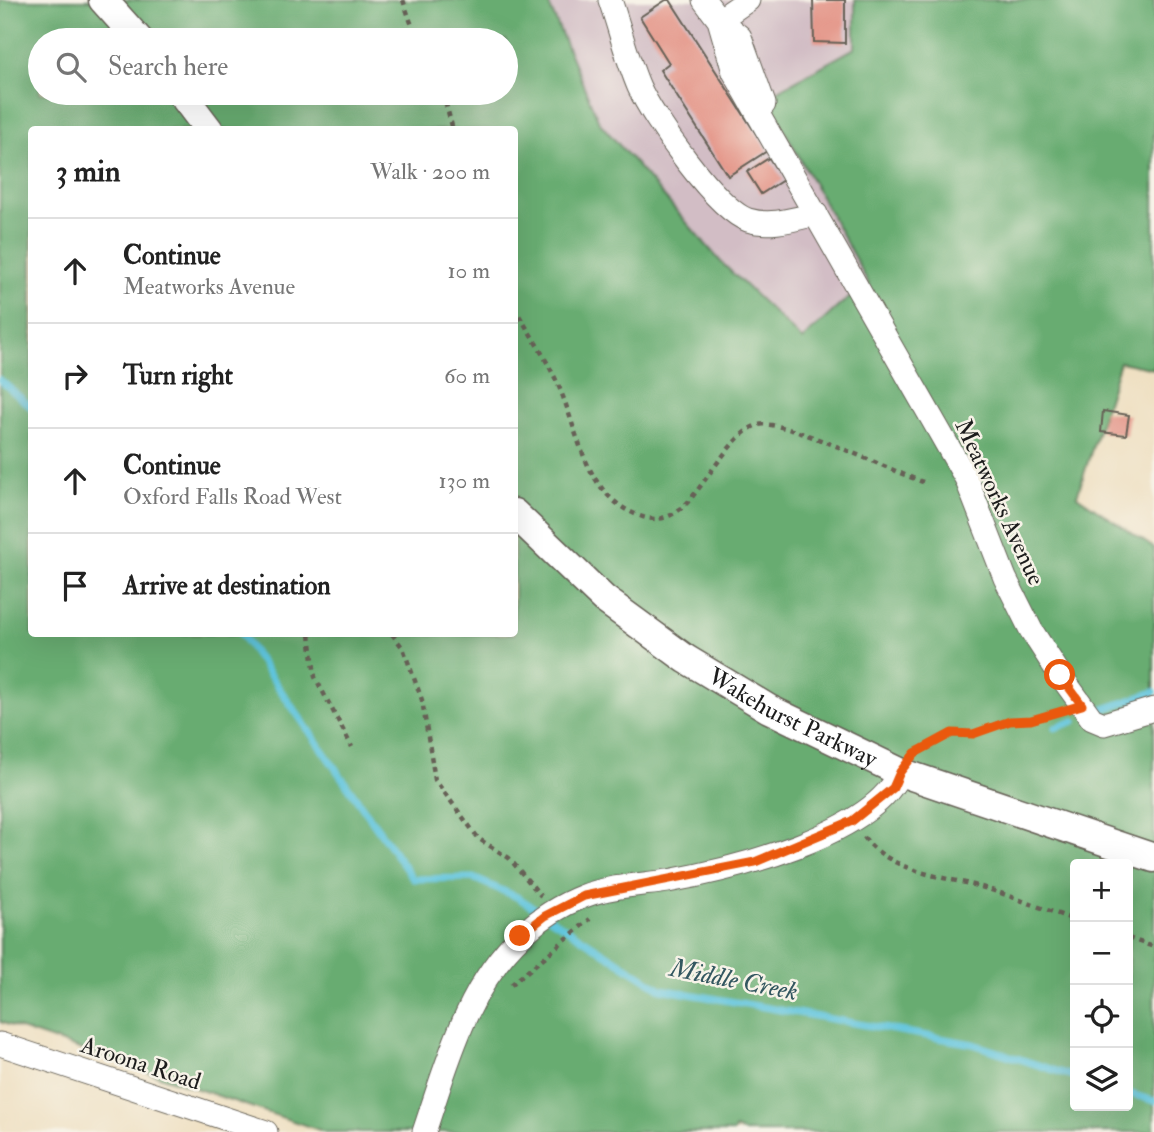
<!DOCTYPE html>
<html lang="en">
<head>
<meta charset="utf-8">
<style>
  :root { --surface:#fff; --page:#f2f2f2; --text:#222; --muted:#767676; --line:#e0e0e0 }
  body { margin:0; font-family:"IM FELL Double Pica",serif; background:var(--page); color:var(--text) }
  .controls { position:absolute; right:21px; bottom:21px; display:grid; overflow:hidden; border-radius:7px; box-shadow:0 7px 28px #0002 }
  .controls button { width:63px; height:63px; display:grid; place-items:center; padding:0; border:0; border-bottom:2px solid var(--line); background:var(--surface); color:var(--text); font:35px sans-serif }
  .stop { position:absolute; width:21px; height:21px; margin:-16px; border:5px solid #ea580c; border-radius:50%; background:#fff }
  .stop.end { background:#ea580c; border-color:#fff; box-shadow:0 2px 7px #0008 }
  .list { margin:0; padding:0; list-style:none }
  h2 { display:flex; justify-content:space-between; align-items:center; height:91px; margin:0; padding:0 28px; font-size:30px }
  h2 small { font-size:23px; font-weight:400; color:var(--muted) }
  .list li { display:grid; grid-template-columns:46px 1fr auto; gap:21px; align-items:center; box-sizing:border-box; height:105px; padding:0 28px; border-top:2px solid var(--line) }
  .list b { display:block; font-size:26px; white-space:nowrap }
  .list p { margin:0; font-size:23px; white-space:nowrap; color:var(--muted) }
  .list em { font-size:23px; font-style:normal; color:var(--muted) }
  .icon { flex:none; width:38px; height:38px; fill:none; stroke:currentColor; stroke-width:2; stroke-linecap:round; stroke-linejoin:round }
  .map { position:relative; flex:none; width:1154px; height:1132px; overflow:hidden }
  .search { position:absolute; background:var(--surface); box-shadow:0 7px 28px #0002; left:28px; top:28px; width:490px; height:77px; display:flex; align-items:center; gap:18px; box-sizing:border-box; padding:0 24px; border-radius:38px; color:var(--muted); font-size:26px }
  .panel { position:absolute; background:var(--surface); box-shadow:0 7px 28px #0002; left:28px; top:126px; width:490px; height:511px; border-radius:7px }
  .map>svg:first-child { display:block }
  .industrial { fill:#d2bdc5 }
  .forest { fill:#68ac71; stroke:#426446; stroke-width:2; fill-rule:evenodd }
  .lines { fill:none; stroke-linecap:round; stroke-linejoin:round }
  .stream { stroke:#5fc4dd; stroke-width:7 }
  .building { fill:#e49588 }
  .minor-casing { stroke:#666156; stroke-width:25 }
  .major-casing { stroke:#666156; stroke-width:31 }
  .path { stroke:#666156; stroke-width:4.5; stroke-dasharray:5 5; stroke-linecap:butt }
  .minor { stroke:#fff; stroke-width:23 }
  .major { stroke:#fff; stroke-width:28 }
  .route { stroke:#ea580c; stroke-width:9 }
  .labels { text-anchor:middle; stroke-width:5; stroke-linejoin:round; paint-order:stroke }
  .street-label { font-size:24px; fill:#1c1c1c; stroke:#f7f3e8 }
  .water-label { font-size:26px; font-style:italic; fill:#335760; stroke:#f7f3e8 }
</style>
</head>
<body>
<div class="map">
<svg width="1154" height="1132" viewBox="0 0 1154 1132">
  <rect width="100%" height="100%" fill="#f7f3e8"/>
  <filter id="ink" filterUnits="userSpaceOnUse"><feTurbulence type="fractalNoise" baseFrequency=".0143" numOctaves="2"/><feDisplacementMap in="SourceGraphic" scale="14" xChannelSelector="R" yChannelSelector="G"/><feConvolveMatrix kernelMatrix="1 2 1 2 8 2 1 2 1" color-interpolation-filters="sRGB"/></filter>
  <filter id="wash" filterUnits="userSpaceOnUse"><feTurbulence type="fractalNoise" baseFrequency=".00686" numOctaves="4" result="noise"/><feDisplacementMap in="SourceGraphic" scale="28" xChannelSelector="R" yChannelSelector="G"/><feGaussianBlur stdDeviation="1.57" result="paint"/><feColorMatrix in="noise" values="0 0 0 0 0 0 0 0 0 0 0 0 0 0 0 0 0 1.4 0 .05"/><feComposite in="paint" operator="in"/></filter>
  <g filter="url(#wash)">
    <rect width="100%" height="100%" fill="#efe0c2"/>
    <path class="industrial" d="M547,0H855V48L766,97L869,284L841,304L802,340L721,262L599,122Z"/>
    <path class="forest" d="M0,0H547L599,122L721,262L802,340L841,304L869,284L766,97L855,48V0H1154V369L1120,362L1077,496L1154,548V1132H743L735,1129L733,1132H325L0,1022ZM40,40H506V93H40ZM32,130H514V634H32ZM1075,864H1128V1106H1075Z"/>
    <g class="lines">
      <path class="stream" d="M0,380L32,408
        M241,634L413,879L473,878L517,897L661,989L973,1044L1075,1077
        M1104,709L1154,692
        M1055,728L1074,721
        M1128,1093L1154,1101"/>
    </g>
    <g id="blocks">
      <path class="building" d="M666,0H670L767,151L728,176L660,70L669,63L640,17Z
        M813,0H845V43L814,42Z
        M769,158L783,180L761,194L747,172Z
        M1103,411L1129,415L1126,435L1101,432Z"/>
    </g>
  </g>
  <g filter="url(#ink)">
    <use href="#blocks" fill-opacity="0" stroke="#666156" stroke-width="2"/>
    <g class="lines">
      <defs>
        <path id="minor" d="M610,0C620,29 627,59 639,87C652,117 717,210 748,220C771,227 794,219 816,214
          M704,0L719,20L734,72L966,478L1005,578L1031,630L1060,675L1092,719L1104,724L1154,709
          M748,0L719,20L740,37L764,104
          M0,1044L266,1132
          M424,1132C447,1064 467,986 522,935C540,918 561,905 584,896C610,886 640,885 668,881C730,870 874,835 900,772"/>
        <g id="major">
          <path d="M103,0L139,40"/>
          <path d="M181,93L209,130"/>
          <path id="s1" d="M514,513L604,599L686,659L769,709L900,772L1154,858"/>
        </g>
      </defs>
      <use href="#minor" class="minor-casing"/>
      <use href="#major" class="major-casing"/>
      <path class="path" d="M403,0L417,40
        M443,93L453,130
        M514,307C527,329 541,350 552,372C579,422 579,494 640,516C658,523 673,517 687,503C704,485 734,431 758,425C783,418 891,471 923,482
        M310,634L315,677L352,747
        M392,634L403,648L422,700L435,780L479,839L509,858L541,896
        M916,753L952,734H973L1010,721L1031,720L1060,712
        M864,837C892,874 946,876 988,889C1017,898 1046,910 1075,920
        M1128,938L1154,947
        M511,985L590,919"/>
      <use href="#minor" class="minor"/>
      <use href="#major" class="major"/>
    </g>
  </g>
  <g class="lines" filter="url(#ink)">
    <path class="route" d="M520,936L545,916L584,896L755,862L852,821L893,788L900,772L915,753L952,733L973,734L1010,721L1031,720L1082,705L1060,675"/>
  </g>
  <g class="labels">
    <g class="street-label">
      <text transform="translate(1000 502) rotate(65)" y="8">Meatworks Avenue</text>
      <text dy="8" stroke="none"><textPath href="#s1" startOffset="348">Wakehurst Parkway</textPath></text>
      <text transform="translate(141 1063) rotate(18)" y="8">Aroona Road</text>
    </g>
    <g class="water-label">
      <text transform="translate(734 979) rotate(11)" y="9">Middle Creek</text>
    </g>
  </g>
</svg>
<div class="controls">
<button>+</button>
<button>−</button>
<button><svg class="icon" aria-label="locate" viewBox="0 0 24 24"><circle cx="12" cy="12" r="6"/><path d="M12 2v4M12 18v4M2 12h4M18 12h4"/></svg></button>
<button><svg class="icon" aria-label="layers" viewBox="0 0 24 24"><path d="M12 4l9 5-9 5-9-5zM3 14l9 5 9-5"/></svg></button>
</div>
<div class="stop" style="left:1060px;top:675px"></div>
<div class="stop end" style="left:520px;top:936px"></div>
<div class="search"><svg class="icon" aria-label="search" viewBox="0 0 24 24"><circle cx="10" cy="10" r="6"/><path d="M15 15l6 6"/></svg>Search here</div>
<section class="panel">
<h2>3 min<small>Walk · 200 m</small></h2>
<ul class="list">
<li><svg class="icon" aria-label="ahead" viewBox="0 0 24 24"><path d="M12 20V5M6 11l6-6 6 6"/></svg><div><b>Continue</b><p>Meatworks Avenue</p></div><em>10 m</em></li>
<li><svg class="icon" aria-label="right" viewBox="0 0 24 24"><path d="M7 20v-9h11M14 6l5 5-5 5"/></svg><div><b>Turn right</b></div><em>60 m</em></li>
<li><svg class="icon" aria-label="ahead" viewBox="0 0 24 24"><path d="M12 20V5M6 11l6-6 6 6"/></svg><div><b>Continue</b><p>Oxford Falls Road West</p></div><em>130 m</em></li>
<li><svg class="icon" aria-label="arrive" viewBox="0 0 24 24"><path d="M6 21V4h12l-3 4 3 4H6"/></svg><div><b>Arrive at destination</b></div></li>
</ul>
</section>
</div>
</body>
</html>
